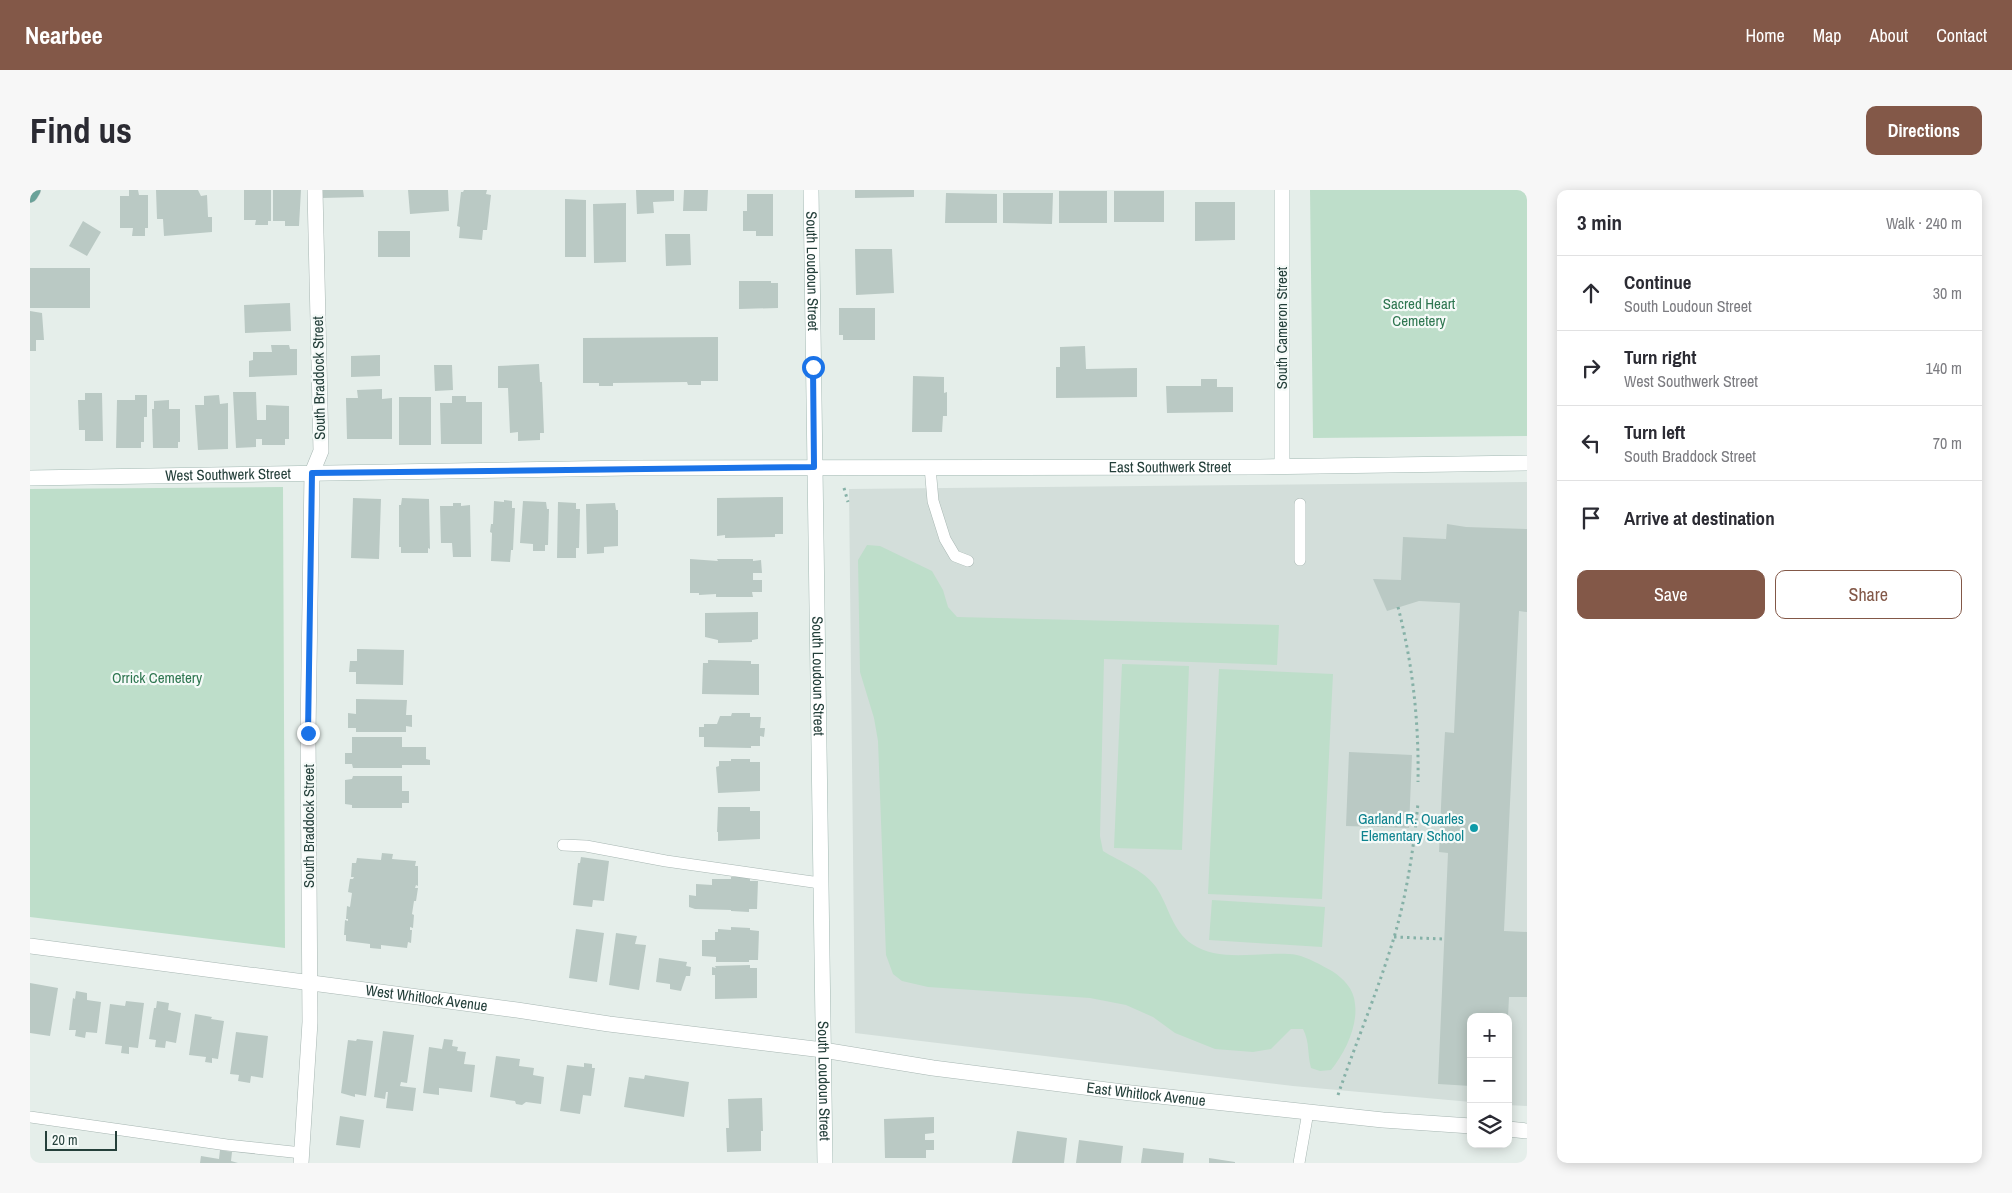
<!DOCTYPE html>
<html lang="en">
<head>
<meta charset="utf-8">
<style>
  :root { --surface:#fff; --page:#f7f7f7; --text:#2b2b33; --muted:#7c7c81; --line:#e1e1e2; --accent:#835848 }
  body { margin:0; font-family:"Archivo Narrow",sans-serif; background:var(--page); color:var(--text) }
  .controls { position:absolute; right:15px; bottom:15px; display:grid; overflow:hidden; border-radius:10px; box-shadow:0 2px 12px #0003 }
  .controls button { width:45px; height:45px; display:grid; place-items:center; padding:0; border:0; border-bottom:1px solid var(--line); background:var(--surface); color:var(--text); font:25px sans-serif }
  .scale { position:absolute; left:15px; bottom:12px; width:72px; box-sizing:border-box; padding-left:5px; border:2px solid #243f3a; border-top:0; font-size:14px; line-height:18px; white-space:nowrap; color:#243f3a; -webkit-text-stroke:4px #f5faf8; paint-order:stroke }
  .stop { position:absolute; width:15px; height:15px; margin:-11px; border:4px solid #1a73e8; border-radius:50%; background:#fff }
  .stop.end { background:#1a73e8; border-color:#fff; box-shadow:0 1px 5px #0008 }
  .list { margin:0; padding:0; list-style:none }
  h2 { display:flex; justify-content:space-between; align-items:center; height:65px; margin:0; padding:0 20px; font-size:21px }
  h2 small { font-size:16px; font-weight:400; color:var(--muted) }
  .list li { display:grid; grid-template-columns:32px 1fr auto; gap:15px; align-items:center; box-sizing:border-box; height:75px; padding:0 20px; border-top:1px solid var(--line) }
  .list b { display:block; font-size:19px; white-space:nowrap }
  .list p { margin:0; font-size:16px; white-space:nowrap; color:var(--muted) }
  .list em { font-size:16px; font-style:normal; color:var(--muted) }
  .actions { display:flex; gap:10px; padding:15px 20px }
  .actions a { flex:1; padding:11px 0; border:1px solid var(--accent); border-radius:10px; text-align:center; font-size:18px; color:var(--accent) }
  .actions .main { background:var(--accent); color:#fff }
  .icon { flex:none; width:28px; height:28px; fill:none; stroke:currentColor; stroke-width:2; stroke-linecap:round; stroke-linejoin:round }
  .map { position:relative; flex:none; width:1497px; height:973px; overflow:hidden; border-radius:10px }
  header { display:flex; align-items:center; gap:30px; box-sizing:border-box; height:70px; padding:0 25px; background:var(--accent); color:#fff }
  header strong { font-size:24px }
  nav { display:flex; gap:28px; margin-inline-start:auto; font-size:18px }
  .intro { display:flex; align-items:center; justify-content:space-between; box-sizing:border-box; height:120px; padding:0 30px }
  h1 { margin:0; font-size:35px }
  .button { padding:12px 22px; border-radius:10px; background:var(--accent); color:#fff; font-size:18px; font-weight:700 }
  main { display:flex; gap:30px; padding:0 30px }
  aside { flex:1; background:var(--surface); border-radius:10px; box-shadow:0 2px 12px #0003 }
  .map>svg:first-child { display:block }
  .built { fill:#d3deda }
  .green { fill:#bedeca }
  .building { fill:#bac9c4 }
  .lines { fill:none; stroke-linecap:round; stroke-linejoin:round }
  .lane-casing { stroke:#a7b6b2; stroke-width:12 }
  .street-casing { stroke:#a7b6b2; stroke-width:16 }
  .secondary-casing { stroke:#a3b9b3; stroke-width:16 }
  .primary-casing { stroke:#c2c9c8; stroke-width:16 }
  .path { stroke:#86b1a7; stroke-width:3; stroke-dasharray:2.5 4; stroke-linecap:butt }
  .lane { stroke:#fff; stroke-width:11 }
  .street { stroke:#fff; stroke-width:15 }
  .secondary { stroke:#fff; stroke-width:15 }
  .primary { stroke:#6aa299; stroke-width:15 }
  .route { stroke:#1a73e8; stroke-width:6 }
  .culture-dot { fill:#0f9aa8; stroke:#f5faf8; stroke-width:2 }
  .labels { text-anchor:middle; stroke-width:4.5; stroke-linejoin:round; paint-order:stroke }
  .street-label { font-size:15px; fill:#243f3a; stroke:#f5faf8 }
  .park-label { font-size:15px; fill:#2e7650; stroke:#f5faf8 }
  .culture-label { font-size:15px; fill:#0d838f; stroke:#f5faf8; text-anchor:end }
</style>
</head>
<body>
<header>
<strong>Nearbee</strong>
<nav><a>Home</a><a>Map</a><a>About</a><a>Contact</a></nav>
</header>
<div class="intro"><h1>Find us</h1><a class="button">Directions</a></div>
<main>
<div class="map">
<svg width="1497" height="973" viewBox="0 0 1497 973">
  <rect width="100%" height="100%" fill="#e5eeea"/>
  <path class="built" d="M1497,292V916L1478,915V827H1441V912L1263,896L825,843L819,299Z"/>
  <path class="green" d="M1280,0H1497V246L1283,248Z
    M253,297L255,758L0,727V299Z
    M837,355L850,356L902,381L913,400L918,417L927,427L1249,435L1247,475L1074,469L1070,646L1073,661C1090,672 1113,679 1126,697C1139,716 1142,741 1162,754C1190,774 1235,760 1267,765C1279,768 1291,775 1302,781C1314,789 1324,799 1325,814C1328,836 1315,863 1301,880L1290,881L1281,878C1277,863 1280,853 1273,839H1261L1241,859L1223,862L1185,859L1145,843L1123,827L1096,815L1060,808L898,797L872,791L863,784L856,765L848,551L844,528L830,482L828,370Z
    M1092,474L1159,476L1152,660L1084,658Z
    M1189,479L1303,484L1292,709L1178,704Z
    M1182,710L1295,717L1292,757L1179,750Z"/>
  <path class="building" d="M99,0H108L109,5H118V38H115V46H102L103,38H90V6H99Z
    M126,0H168L171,6L177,5L178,27H182V42L134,46L133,29H127Z
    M214,0H241V31H238V35H225L226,30H214Z
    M243,0H271L269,36H255V31H243Z
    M292,0H333L334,7L292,8Z
    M378,0H418L419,21L380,24Z
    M434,0H457L456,4L461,5L457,40H453L452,50L429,48L430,37L427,36L431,2H433Z
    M606,0H644V11L623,12L624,23L607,24Z
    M654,0H678L677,21H653Z
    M825,0H884V7L825,8Z
    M1029,1H1077V33H1029Z
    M1084,1H1134V32H1084Z
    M916,3L967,4V33H915Z
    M973,3H1023L1022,34L973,33Z
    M717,4H743V46H726V41H713V21H717Z
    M535,9L556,10V67H535Z
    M1165,12H1205V50L1165,51Z
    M596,13V72L564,73L563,14Z
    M53,31L71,42L57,66L39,56Z
    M348,41H380V67H348Z
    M635,44H660L661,75L636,76Z
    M825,59H862L864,103L826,105Z
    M0,78H60V118H0Z
    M709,91H741V93H748V118L709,119Z
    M260,113L261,141L215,143L214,115Z
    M809,118H845V150H813V145H809Z
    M0,121L12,123L14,150H6V161H0Z
    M688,147V191H671V195H658L657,192L583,193V196H569V193H553V148Z
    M241,155H259L260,159H267V185L219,187V171L223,170V162H242Z
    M1055,156L1056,179L1107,178V207L1026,208V177H1030V157Z
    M350,165V186L321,187V166Z
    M509,174L510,192H512L514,243H510V250L488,251V242L480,243L478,198H468V176Z
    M404,175H422L423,200L405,201Z
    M883,186L914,187V203L917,202V226H913L912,242H882Z
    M1171,189H1187V197H1203V222L1137,223L1136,196H1171Z
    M352,199V209L362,208V249H317L316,208H328L327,200Z
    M203,202H226L227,230H236V215L259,216V249H255V255H232V249H226V257L206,258Z
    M55,203H72L73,251H55V240H49L48,210H55Z
    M105,205H117V227H114V252H111V258H86L87,210H105Z
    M189,205L190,214L198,213V259L168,260L165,215H174V206Z
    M422,206H436V212H452V254H411L410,213H422Z
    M369,207H401V255H369Z
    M139,210V219H150V252H148V258H123L122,219H124V211Z
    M753,307V344H745V347L695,348V345L687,346V308Z
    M323,308L351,309L349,369L321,368Z
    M372,308L399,309L400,359L398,358V363H371V357H369V315H371Z
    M474,310L482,311V318H485L483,360H481L480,372L461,371L462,343L460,342L461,334H463L464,311L474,312Z
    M493,311L516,312L517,319H519L518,355H515V361H503V354L490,353Z
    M528,312L546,313V319H550L549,358H546V368H527Z
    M423,313H431V316L440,315L441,367H423L422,353H411L410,316H423Z
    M585,313L586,320H588V356L574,357V363L557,364L556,314Z
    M1417,334L1436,337L1497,339V422L1489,421L1474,741L1497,742V807H1479L1478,827H1441V896L1408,894L1418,663L1409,662L1412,594L1415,542L1424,543L1430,413L1389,411L1357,421L1343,389L1371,390L1373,347L1416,349Z
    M660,369L688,371L687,369H723V371L731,370L732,383H723V390H732V402H722L723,407H686V404L669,405V403H660Z
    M728,422V449L722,450V452L688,453V450L675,447V423Z
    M327,459L374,460L373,495L326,494V482H319L320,471H327Z
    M678,470L721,471V474H729V505L672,504L673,473H678Z
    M326,509L377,510L376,525H382V537L376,536V542H326V538H318V523L326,524Z
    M702,523H720V527H731L730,538H735L734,547L730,546V556H721V558L674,557V547H669V537H674V534H687L690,526H701Z
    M322,547H372V557H396V569L400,570V575H372V578H323L322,574H315V563H322Z
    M1319,562L1382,565L1379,638L1316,636Z
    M701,569H720V572H730V601L688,603L686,577L689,576V571H701Z
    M323,586H372V601H379V613H372V618H322V615L315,614V590L322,589Z
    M688,617H720V621H730V649L688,651V642H687Z
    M352,663L363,664L362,669L386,671L385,676H388V696L386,695L385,698H388L386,711H384L382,724L384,725L383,738L380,737V740H382L381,753L378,752L377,758L351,755V759L340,758V754L316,751V745H314L315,730L318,731V729H316L317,716L320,717L322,703L318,702L320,689H323L324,687H321L322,673H326L327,668L351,670Z
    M551,667L579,671L574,711L563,710L562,717L543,715L548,673H550Z
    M701,687H720V691H728L727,719H719V722L701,721V720L665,719L659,717V705L666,706V694L682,695V689H701Z
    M701,737L720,738V740L729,741L728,770H719V772H686V767L672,766V750H685V742H688V739L701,740Z
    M546,739L574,743L567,792L539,788Z
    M586,743L607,746L605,754L616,755L609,800L579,795Z
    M629,768L657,772L656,776L661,777L660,786H656L651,801L640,799V794L626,792Z
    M720,775V778H727V808L685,809V785H682V777L686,778L685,776Z
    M0,793L28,798L20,846L0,843Z
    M46,801L57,803V810L71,812L67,843L56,842L55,848L45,846L46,840H39L43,808L45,809Z
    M96,811L114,813L108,858L99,857V864L91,863L92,856L75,854L80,814L95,816Z
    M127,811L139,813L138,820L151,823L146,853L136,851L135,858L125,857L126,850L119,849L124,818H126Z
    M165,824L182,827L181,829L194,831L188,869L182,868V873L175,872L176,867L159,865Z
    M353,841L384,845L377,893L371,892L370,896L386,898L383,921L356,918L358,902H356L355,909L344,907Z
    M206,842L238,846L233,888L221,886L220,893L208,891L209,885L200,884Z
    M327,849L343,851L336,906L325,904V907L311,903L318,850L326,851Z
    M414,849L423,850L422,856L428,857L427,861L436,862L434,874L445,875L442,902L409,898V905L393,903L399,857L412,859Z
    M466,866L490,869L489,876L504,878L503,885L514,887L511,914L496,912L492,915L486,914L485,911L460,907Z
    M554,873L562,874V878H565L561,906L553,905L550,924L530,921L537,875L554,877Z
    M615,885L659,892L654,927L594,917L599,887L614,889Z
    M732,908L733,941H731V961L697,962L696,938H699L698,909Z
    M310,926L334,930L330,958L306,955Z
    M904,927V943L895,944V950H904V960H896V968H855L854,929Z
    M987,941L1037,948L1034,973H982Z
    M1049,950L1093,956L1091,973H1046Z
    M1113,958L1154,963L1153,973H1111Z
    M190,960L202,962L201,971L208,973H170L171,966L189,969Z
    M1179,968L1205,972V973H1179Z"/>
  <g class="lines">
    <defs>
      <path id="lane" d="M900,277L903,311L915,349L925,366L938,371
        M1270,314V370
        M533,655L556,656L636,671L790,693
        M0,927L197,955L272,963
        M1269,973L1278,922"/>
      <g id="street">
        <path id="s1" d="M0,756L487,820L579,834L793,860L903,878L1101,903L1353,930L1441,936"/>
        <path d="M1478,939L1497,941"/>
        <path d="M271,973L280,832L278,543L282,283L291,261L285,0"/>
      </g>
      <g id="secondary">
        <path id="s2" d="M781,0L795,973"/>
        <path d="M1252,0V276"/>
        <path id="s3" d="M0,288L599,278L1230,277L1497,273"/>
      </g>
      <path id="primary" d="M0,5L3,0"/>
    </defs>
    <use href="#lane" class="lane-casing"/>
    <use href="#street" class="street-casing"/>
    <use href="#secondary" class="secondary-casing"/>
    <use href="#primary" class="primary-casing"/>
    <path class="path" d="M814,298L818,312
      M1368,417C1383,475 1389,533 1388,592
      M1364,747L1414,749
      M1308,905C1327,849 1351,794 1367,737C1378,696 1384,655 1388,613"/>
    <use href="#lane" class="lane"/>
    <use href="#street" class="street"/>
    <use href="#secondary" class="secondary"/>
    <use href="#primary" class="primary"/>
  </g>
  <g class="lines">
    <path class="route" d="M278,543L282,283L784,277L783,177"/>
  </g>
  <circle class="culture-dot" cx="1444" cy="638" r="5"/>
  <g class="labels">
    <g class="street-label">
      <text dy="5" stroke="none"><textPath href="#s2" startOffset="81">South Loudoun Street</textPath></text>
      <text transform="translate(1252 138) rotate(-90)" y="5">South Cameron Street</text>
      <text transform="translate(289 188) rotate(-91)" y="5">South Braddock Street</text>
      <text dy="5" stroke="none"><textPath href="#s3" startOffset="1140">East Southwerk Street</textPath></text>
      <text dy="5" stroke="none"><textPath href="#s3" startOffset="198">West Southwerk Street</textPath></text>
      <text dy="5" stroke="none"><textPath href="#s2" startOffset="486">South Loudoun Street</textPath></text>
      <text transform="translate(279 636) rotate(-90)" y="5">South Braddock Street</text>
      <text dy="5" stroke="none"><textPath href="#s1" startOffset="400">West Whitlock Avenue</textPath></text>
      <text dy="5" stroke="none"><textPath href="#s2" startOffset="891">South Loudoun Street</textPath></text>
      <text dy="5" stroke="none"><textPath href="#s1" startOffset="1126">East Whitlock Avenue</textPath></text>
    </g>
    <g class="park-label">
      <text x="1389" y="119">Sacred Heart<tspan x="1389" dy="17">Cemetery</tspan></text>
      <text x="127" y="493">Orrick Cemetery</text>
    </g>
    <g class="culture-label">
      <text x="1434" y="634">Garland R. Quarles<tspan x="1434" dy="17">Elementary School</tspan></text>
    </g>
  </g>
</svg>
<div class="controls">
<button>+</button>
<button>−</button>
<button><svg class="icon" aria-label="layers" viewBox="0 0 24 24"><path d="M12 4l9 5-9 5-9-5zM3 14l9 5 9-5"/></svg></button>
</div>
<div class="scale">20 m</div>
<div class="stop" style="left:783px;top:177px"></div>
<div class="stop end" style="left:278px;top:543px"></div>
</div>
<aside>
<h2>3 min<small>Walk · 240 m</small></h2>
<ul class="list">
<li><svg class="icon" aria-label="ahead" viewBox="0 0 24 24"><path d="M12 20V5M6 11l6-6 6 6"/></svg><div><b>Continue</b><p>South Loudoun Street</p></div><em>30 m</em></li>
<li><svg class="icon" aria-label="right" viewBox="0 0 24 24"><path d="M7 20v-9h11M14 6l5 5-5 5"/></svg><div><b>Turn right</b><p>West Southwerk Street</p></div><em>140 m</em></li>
<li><svg class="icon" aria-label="left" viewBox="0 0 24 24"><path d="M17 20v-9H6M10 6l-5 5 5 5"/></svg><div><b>Turn left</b><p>South Braddock Street</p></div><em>70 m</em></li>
<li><svg class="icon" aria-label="arrive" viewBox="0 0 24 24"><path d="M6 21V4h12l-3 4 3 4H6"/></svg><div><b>Arrive at destination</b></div></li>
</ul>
<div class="actions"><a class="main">Save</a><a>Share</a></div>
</aside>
</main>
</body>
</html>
